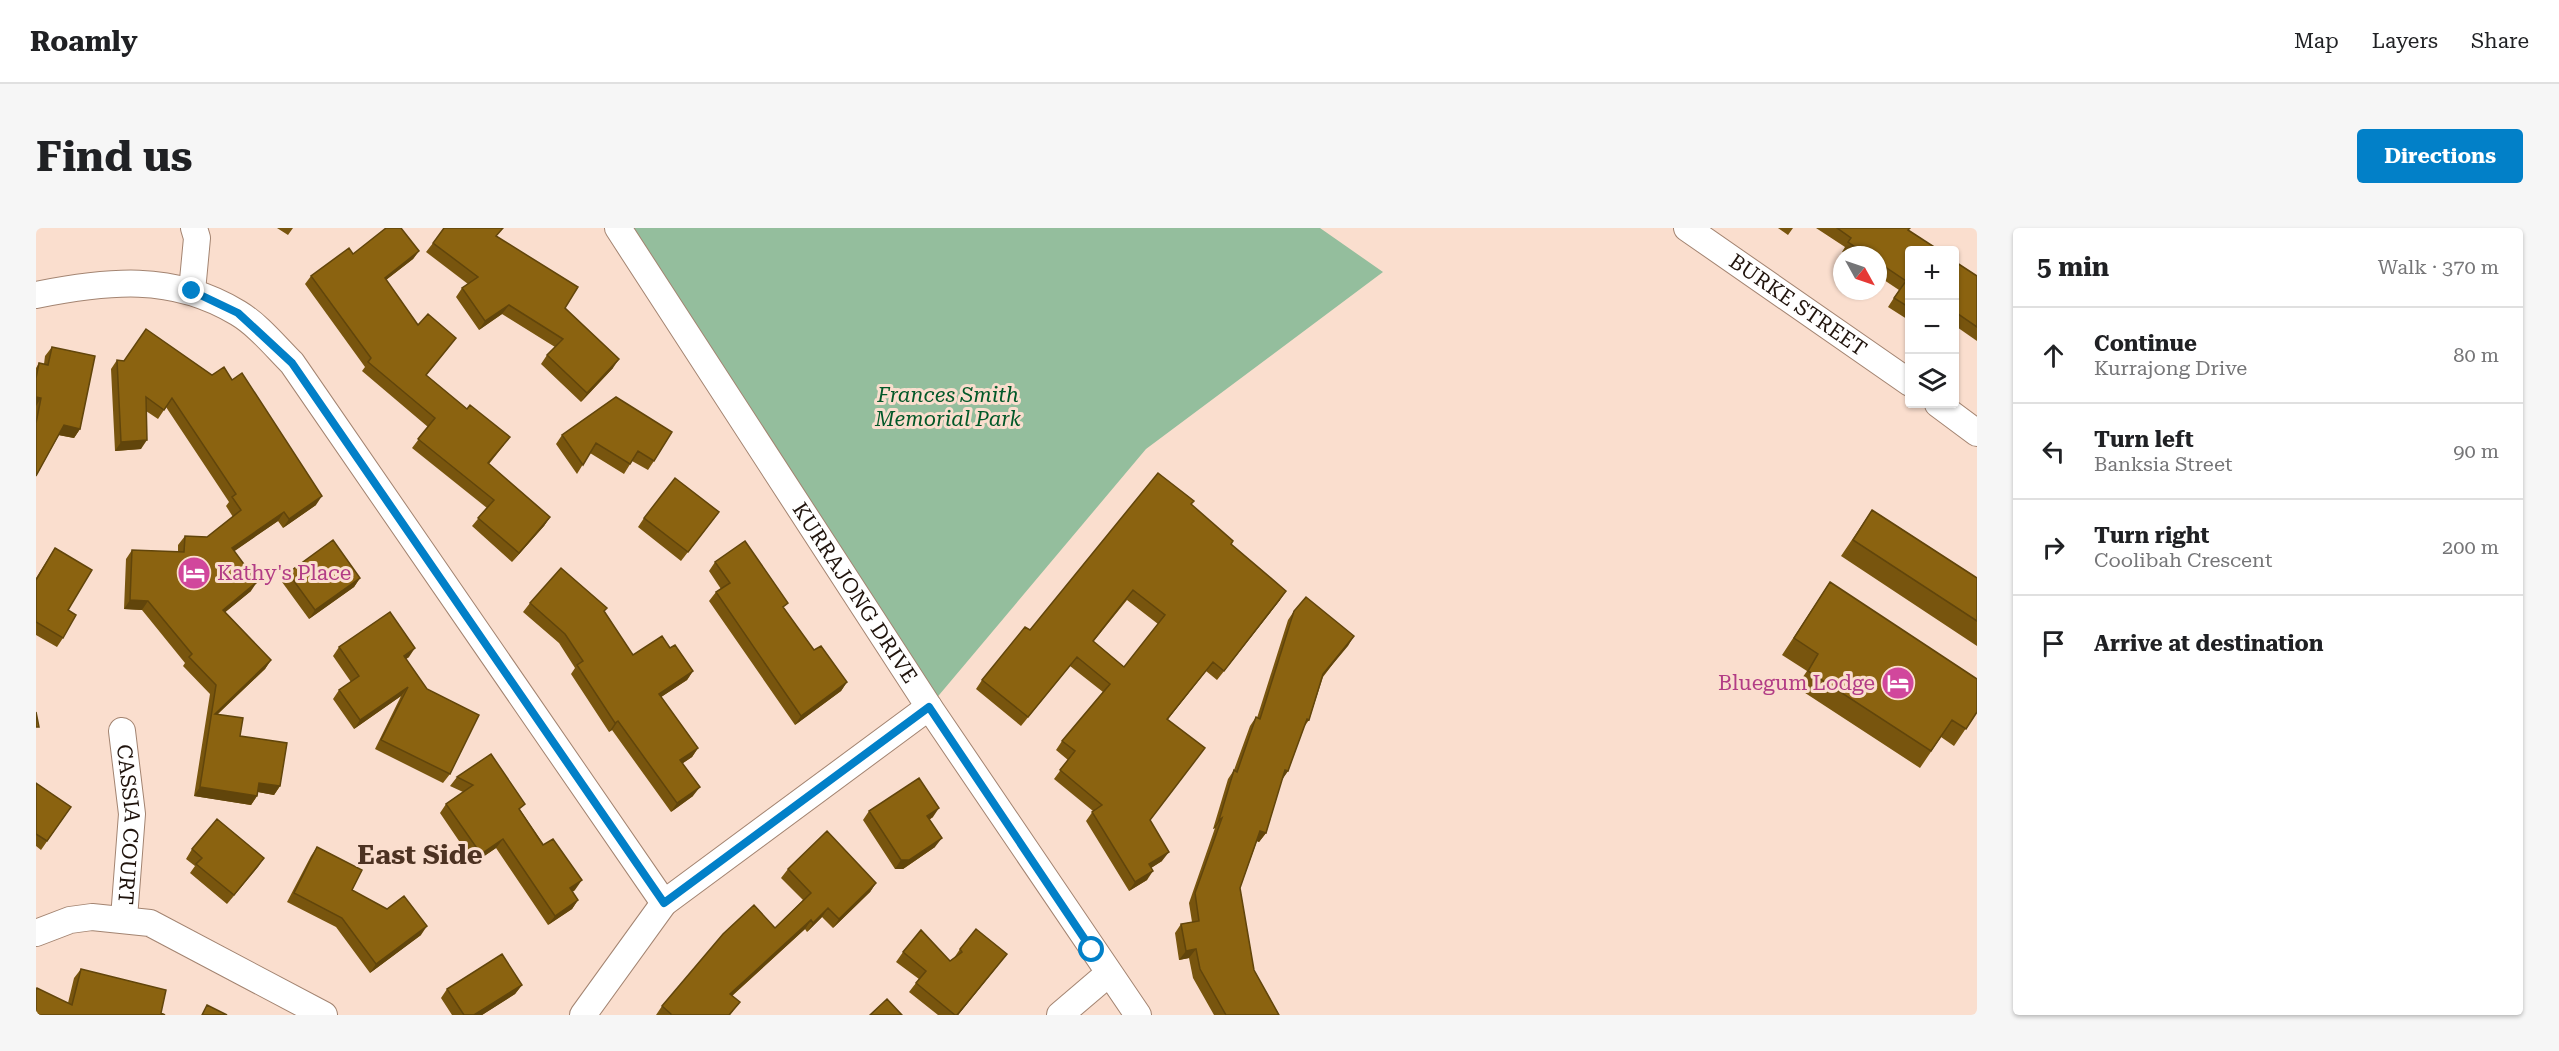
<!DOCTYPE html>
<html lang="en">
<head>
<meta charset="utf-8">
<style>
  :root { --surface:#fff; --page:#f6f6f6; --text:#202124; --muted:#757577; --line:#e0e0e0; --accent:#0280c8 }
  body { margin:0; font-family:"Roboto Serif",serif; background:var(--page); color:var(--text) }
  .controls { position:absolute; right:18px; top:18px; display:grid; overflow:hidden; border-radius:6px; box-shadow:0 2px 4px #0004 }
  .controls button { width:54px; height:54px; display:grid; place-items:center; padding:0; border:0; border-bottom:2px solid var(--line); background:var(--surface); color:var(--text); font:30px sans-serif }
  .compass { position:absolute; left:1797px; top:18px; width:54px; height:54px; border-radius:50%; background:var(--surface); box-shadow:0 2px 4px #0004; rotate:130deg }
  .stop { position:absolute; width:18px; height:18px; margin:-14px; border:4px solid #0280c8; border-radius:50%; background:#fff }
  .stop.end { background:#0280c8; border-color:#fff; box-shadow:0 2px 6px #0008 }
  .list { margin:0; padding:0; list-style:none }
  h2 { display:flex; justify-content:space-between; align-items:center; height:78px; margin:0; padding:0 24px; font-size:26px }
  h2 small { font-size:20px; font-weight:400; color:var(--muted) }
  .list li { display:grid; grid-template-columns:39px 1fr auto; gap:18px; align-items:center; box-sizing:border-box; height:96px; padding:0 24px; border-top:2px solid var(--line) }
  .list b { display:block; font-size:22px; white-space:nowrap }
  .list p { margin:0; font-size:20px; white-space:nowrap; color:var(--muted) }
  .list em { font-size:20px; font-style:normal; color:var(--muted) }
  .icon { flex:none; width:33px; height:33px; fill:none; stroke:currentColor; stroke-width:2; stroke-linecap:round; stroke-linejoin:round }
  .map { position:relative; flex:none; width:1941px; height:787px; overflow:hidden; border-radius:6px }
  header { display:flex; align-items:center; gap:36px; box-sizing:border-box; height:84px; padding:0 30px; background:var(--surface); border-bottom:2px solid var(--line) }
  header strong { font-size:28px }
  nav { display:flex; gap:33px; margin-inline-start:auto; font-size:21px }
  .intro { display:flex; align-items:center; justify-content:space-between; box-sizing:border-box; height:144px; padding:0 36px }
  h1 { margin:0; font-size:42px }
  .button { padding:15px 27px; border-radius:6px; background:var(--accent); color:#fff; font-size:21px; font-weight:700 }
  main { display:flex; gap:36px; padding:0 36px }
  aside { flex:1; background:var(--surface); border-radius:6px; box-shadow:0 2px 4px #0004 }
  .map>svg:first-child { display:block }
  .green { fill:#94be9d }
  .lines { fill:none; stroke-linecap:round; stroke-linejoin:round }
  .minor-casing { stroke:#a38471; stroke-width:28 }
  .minor { stroke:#fff; stroke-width:26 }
  .wall { fill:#78550e; fill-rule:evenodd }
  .shaded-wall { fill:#61450b }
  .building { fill:#8b6310; stroke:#61450b; stroke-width:1.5; fill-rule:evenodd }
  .route { stroke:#0280c8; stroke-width:8 }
  .labels { text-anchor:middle; stroke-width:6; stroke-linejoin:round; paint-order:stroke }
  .street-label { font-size:21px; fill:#20140d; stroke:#fadece }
  .park-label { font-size:21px; font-style:italic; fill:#025828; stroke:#fadece }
  .hotel-label { font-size:21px; fill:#b23c85; stroke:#fadece; text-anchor:start }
  .district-label { font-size:27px; font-weight:bold; fill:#4d3222; stroke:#fadece }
</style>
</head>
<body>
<header>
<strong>Roamly</strong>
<nav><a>Map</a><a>Layers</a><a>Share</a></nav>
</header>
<div class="intro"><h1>Find us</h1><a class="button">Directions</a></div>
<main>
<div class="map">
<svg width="1941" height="787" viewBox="0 0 1941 787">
  <rect width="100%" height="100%" fill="#fadece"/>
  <path class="green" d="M582,0H1284L1347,44L1110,221L893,479Z"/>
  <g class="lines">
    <defs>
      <g id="minor">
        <path id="s1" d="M582,0L893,479L1102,787"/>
        <path id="s2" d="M1651,0L1874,155"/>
        <path d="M156,63L161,10L158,0"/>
        <path d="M0,67C71,53 136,45 202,85C222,97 239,118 256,135L628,675"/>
        <path d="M1902,176L1941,205"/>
        <path id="s3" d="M86,503L96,586L88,690"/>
        <path d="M0,705L34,692L56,689L114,695L288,787"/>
        <path d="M547,787L628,675L893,479"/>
        <path d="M1024,787L1072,746"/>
      </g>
    </defs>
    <use href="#minor" class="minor-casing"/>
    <use href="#minor" class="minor"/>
  </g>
  <path class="wall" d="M241,0H257L252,7Z
    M1742,0H1757L1752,7Z
    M1780,0H1874L1872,2L1874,22V93L1852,79L1863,62L1842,48V27H1811L1806,24L1809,19Z
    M461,8L529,80L577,140L545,174L505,136L511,127L519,119L466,86L443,102L420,69L426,60L432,56L390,24L397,15Z
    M383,23L377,31L350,52L382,97L414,118L390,147L468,217L453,236L514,289L508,298L476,334L436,298L451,280L376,220L392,199L326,143L329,139L269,56L275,48L317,26Z
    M1918,33L1941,48V113L1918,97Z
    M16,119L44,201L38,210L23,207L0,248V140L3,135L8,136L9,128Z
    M81,132L88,133L280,277L247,300L242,293L198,323L215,363L189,384L235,432L229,441L182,486L204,508L244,558L238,567L222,564L221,568L215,577L158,568L174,466L147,438L149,435L106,382L88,381L90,331L96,322L142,324V317L149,308L171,309L197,289L190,278L193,274L130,179L122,191L110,183L105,221L79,223L75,141Z
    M580,169L618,233L612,242L596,233L588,246L554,225L541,246L520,216L526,207Z
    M1155,277L1195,316L1244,372L1181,452L1170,443L1132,491L1114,593L1126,633L1115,640L1111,652L1093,663L1050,593L1057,583L1018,551L1032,532L1020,522L1026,513L1067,464L1034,438L985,498L940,461L946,452L994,402ZM1091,372L1122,396L1088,439L1057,414Z
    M1836,282L1941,350V418L1805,328Z
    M683,284L645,333L602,299L608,290Z
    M19,320L32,382L27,410L21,419L0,407V350Z
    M679,334L748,381L778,422L811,454L805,463L759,497L673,373L680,364L685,361L673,343Z
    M252,345L324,350L318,359L273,391L246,354Z
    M1794,354L1941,484L1918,518L1905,509L1884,540L1760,459L1771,443L1746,427Z
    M494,375L568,383L597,427L634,420L657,443L651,452L625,469L662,520L656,529L647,535L657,568L635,584L576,502L573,504L535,446L539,440L523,415L487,384Z
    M1258,383L1318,408L1287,449L1273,492L1268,499L1252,543L1245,552L1230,605L1223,614L1221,613L1204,660L1218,742L1243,787H1178L1157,750L1153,730L1143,732L1139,705L1145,696L1156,694L1153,675L1179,600L1177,601L1192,551L1198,542L1214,498L1220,489L1221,490L1252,392Z
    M303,419L373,429L370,431L414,546L407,555L339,521L365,468L318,501L297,471L303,462L315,454L297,428Z
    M455,526L485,583L539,662L536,664L542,672L536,681L512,697L460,620L438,635L404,585L410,576L427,564L414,558L421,549Z
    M0,555L35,579L5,622L0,618Z
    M833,583L897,589L893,592L899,619L867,641H859L827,592Z
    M281,619L316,662L351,681L385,707L334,745L300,699L251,674L275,628Z
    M156,621L228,630L191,676L154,645L159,638L150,631Z
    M752,641L840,655L834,664L797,700L786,689L771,704L769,701L696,768L697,783L694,787H620L626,778L739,700L767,672L745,650Z
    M924,721L964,735L922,787H902L873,764L883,751L860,734L867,724L914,733L918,730Z
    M45,741L125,785L0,787L32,775L38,750Z
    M486,757L479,766L446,787H416L405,770L411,761Z"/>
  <path class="shaded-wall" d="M383,23L377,31L342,58L349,50Z
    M473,77L466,86L443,102L449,93Z
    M583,131L577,140L545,174L551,165Z
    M0,169L5,170L0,178Z
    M28,197L44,201L38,210L22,207Z
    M111,212L105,221L79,223L85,214Z
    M286,268L280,277L247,300L253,291Z
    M248,284L242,293L190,329L196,320Z
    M514,289L508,298L476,334L483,325Z
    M324,350L318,359L273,391L279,382Z
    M221,354L215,363L181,391L187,382Z
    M1250,363L1244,372L1181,452L1188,443Z
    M94,372L112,373L106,382L88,381Z
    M1318,408L1312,418L1281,455L1287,446Z
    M379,420L373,429L361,437L368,428Z
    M235,432L229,441L174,493L179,486Z
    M1177,434L1170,443L1125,500L1131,491Z
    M657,443L651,452L616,475L623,466Z
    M811,454L805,463L759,497L765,488Z
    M372,459L365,468L318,501L324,492Z
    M582,493L576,502L573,504L579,495Z
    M662,520L656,529L638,541L644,532Z
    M1249,542L1252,543L1246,552L1242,551Z
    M223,555L244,558L238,567L217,563Z
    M164,559L221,568L215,577L158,568Z
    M664,559L657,568L635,584L641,575Z
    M903,580L897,589L884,597L891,588Z
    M1186,590L1179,600L1177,601L1183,592Z
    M1224,603L1230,605L1223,614L1218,612Z
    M906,610L899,619L867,641H859L865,632Z
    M467,611L460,620L438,635L445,626Z
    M1133,624L1126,633L1107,645L1113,636Z
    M228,630L222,639L191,676L198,667Z
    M1117,643L1111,652L1093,663L1099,654Z
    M546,652L539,662L528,670L534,660Z
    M840,655L834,664L797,700L803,691Z
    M542,672L536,681L512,697L519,688Z
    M792,680L786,689L771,704L777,695Z
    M775,692L769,701L688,775L694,766Z
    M391,698L385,707L334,745L340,736Z
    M1160,721L1153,730L1143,732L1150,723Z
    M971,726L922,787H921Z
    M486,757L479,766L446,787H438Z"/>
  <path class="building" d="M350,0H365L383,23L349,50L382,97L392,86L420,110L390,147L431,181L434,177L474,209L452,235L514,289L483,325L442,290L458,272L382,211L399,190L332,134L335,130L275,48L313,20L317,26Z
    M408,0H467L460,8L542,59L529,80L583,131L551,165L511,127L527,111L473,77L449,93L426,60L442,49L397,15Z
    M1801,0H1874L1872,2L1903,22H1874V80L1858,70L1870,53L1842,34V27H1831L1812,14L1815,10Z
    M1918,33L1941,48V99L1918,83Z
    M110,101L176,147L188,139L196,152L206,145L286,268L253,291L248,284L196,320L221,354L187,382L235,432L179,486L207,490L204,508L251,515L244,558L223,555L221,568L164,559L180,457L153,429L156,426L112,373L94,372L96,322L148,324L149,308L171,309L205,282L196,269L200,266L136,170L128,182L110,169L111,212L85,214L81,132L88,133Z
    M16,119L59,128L44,201L28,197L0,248V195L5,170L0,169V150L3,135L12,137Z
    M580,169L636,204L618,233L602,223L594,236L560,215L547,237L526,207Z
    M1122,245L1158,273L1155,276L1197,313L1195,316L1250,363L1188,443L1177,434L1131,491L1169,520L1114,592L1133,624L1113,636L1117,643L1099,654L1056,584L1066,577L1024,542L1039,523L1026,513L1074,456L1041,429L992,489L946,452L989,399L994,402ZM1097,362L1129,387L1088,439L1057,413Z
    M639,250L683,284L652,324L608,290Z
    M1836,282L1941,350V393L1817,312Z
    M297,312L324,350L279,382L252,345Z
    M709,313L752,375L747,379L778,422L785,418L811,454L765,488L680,364L694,355L679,334Z
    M19,320L56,342L32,382L40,387L27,410L0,394V352Z
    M525,340L571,380L568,383L597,427L626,408L634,420L639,417L657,443L623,466L662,520L644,532L664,559L641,575L582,493L579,495L541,437L547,433L529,406L494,375Z
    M1794,354L1941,451V484L1930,501L1916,492L1895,523L1772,443L1782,426L1758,410Z
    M1270,369L1318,408L1287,446L1273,492L1271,491L1252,543L1249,542L1230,605L1224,603L1204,660L1218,742L1243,787H1190L1164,741L1160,721L1150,723L1145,696L1163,693L1159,665L1186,590L1183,592L1198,542L1201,544L1220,489L1224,491L1258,383Z
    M354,384L379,420L368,428L391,461L443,487L414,546L345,512L372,459L324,492L303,462L323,448L303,419Z
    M0,484L3,499H0Z
    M455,526L489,576L483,581L507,617L517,611L546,652L534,660L542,672L519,688L467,611L445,626L410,576L437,557L421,549Z
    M883,550L903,580L891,588L906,610L873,632H865L833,583Z
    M0,555L35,579L11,613L0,606Z
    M181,591L228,630L198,667L160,636L166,630L156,621Z
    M791,603L840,655L803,691L792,680L777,695L775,692L694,766L704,774L693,787H635V786L626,778L687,706L718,677L739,700L775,665L752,641Z
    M281,619L326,642L316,662L351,681L368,668L391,698L340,736L306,690L258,665Z
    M940,701L971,726L921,787H919L880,755L890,743L867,724L885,702L914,733L926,724L924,721Z
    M466,726L486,757L438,787H428L411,761Z
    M45,741L130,762L125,785L129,787H0V762L1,760L36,777Z
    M851,771L866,787H834Z
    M171,777L191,787H166Z"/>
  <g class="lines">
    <path class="route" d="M156,63L202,85L256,135L628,675L893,479L1056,722"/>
  </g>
  <defs>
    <symbol id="hotel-disc" viewBox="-11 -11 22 22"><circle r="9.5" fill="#d1479c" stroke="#fadece"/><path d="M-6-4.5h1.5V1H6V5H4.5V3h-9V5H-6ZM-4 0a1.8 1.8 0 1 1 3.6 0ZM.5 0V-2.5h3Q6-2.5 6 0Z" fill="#fff"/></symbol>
  </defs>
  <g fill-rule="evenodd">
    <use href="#hotel-disc" x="139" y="326" width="38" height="38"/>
    <use href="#hotel-disc" x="1843" y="436" width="38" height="38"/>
  </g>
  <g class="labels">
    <g class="street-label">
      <text dy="7" stroke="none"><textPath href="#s2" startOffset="135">BURKE STREET</textPath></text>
      <text dy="7" stroke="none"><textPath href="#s1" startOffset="435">KURRAJONG DRIVE</textPath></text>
      <text dy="7" stroke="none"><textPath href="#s3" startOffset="94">CASSIA COURT</textPath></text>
    </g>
    <g class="park-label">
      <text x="912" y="174">Frances Smith<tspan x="912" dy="24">Memorial Park</tspan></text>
    </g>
    <g class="hotel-label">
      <text x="181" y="352">Kathy's Place</text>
      <text x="1839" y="462" text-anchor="end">Bluegum Lodge</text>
    </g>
    <g class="district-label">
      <text x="384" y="636">East Side</text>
    </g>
  </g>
</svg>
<div class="controls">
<button>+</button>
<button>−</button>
<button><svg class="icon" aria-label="layers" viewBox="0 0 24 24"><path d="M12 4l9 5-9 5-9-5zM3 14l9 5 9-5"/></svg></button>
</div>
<svg class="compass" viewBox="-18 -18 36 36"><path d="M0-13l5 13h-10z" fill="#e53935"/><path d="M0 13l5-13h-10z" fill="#757577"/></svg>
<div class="stop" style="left:1056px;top:722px"></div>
<div class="stop end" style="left:156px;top:63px"></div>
</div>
<aside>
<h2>5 min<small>Walk · 370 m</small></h2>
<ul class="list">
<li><svg class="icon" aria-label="ahead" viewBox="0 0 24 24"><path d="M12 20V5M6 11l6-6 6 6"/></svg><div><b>Continue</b><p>Kurrajong Drive</p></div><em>80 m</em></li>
<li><svg class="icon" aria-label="left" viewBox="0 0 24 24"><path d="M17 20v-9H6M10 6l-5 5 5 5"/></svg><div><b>Turn left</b><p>Banksia Street</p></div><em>90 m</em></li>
<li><svg class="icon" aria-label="right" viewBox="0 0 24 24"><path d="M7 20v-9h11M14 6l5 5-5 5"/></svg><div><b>Turn right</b><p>Coolibah Crescent</p></div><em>200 m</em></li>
<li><svg class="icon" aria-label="arrive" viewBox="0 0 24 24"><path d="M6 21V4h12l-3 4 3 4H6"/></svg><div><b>Arrive at destination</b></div></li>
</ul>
</aside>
</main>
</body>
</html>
